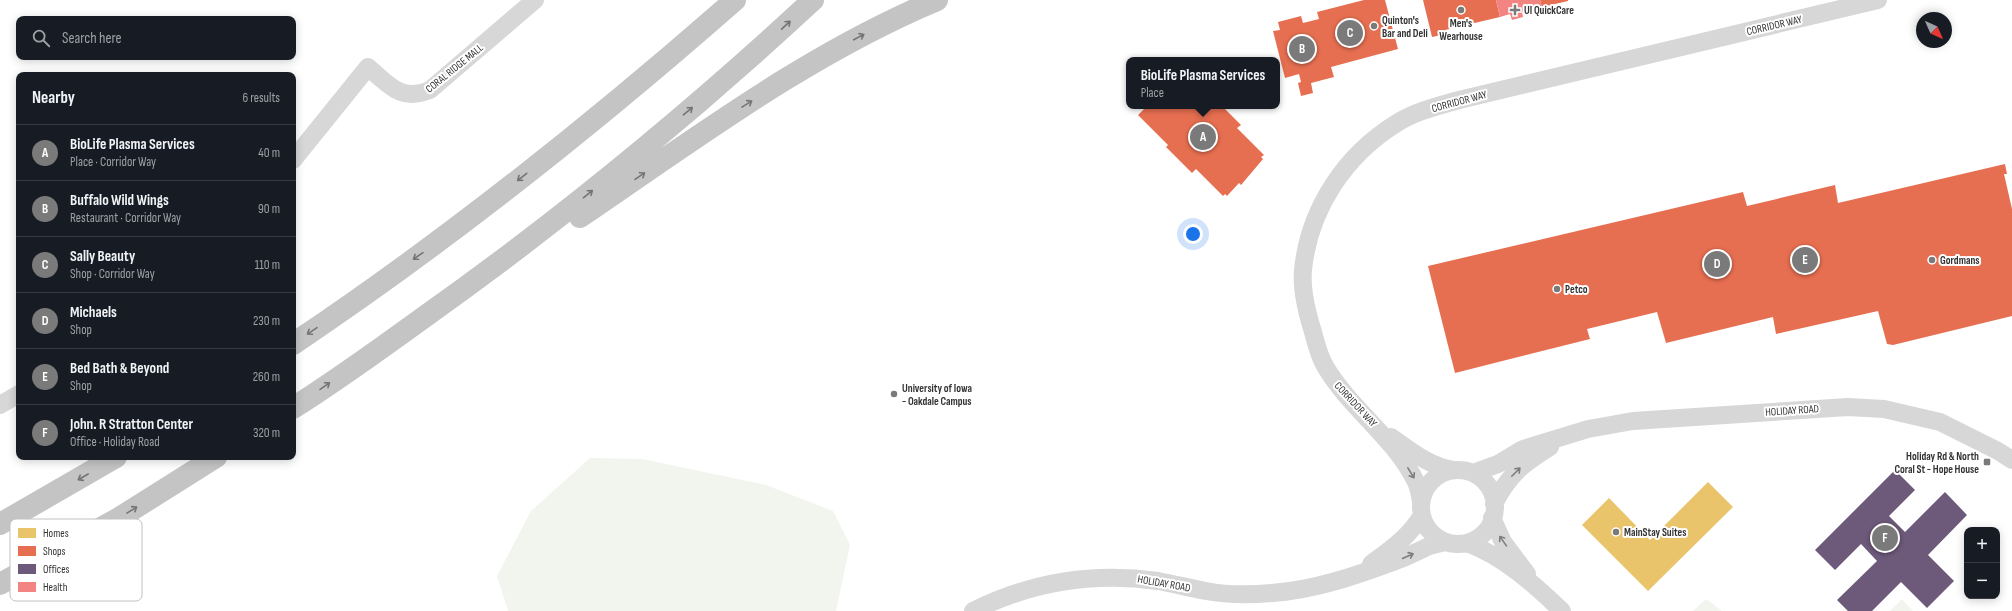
<!DOCTYPE html>
<html lang="en">
<head>
<meta charset="utf-8">
<style>
  :root { --surface:#171b24; --page:#20242c; --text:#f1f3f6; --muted:#9ea1a6; --line:#363941; --accent:#7a7a7a }
  body { margin:0; font-family:"Sofia Sans Condensed",sans-serif; background:var(--page); color:var(--text) }
  .controls { position:absolute; right:12px; bottom:12px; display:grid; overflow:hidden; border-radius:8px; box-shadow:0 2px 10px #0003 }
  .controls button { width:36px; height:36px; display:grid; place-items:center; padding:0; border:0; border-bottom:1px solid var(--line); background:var(--surface); color:var(--text); font:20px sans-serif }
  .compass { position:absolute; left:1916px; top:12px; width:36px; height:36px; border-radius:50%; background:var(--surface); box-shadow:0 2px 10px #0003; rotate:135deg }
  .you { position:absolute; left:1193px; top:234px; width:14px; height:14px; margin:-10px; border:3px solid #fff; border-radius:50%; background:#1a73e8; box-shadow:0 0 0 6px #1a73e833 }
  .badge { display:grid; place-items:center; width:26px; height:26px; border-radius:50%; background:var(--accent); color:#fff; font-size:13px; font-weight:700 }
  .pin { position:absolute; translate:-50% -50%; border:2px solid #fff; box-shadow:0 1px 4px #0006 }
  .popup { position:absolute; left:1126px; top:57px; width:154px; height:52px; box-sizing:border-box; display:grid; place-content:center; border-radius:8px; background:var(--surface); filter:drop-shadow(0 1px 3px #0005); font-size:13px; white-space:nowrap; color:var(--muted) }
  .popup b { font-size:15px; color:var(--text) }
  .popup::after { content:''; position:absolute; left:50%; top:100%; margin-left:-8px; border:8px solid transparent; border-top-color:var(--surface) }
  .list { margin:0; padding:0; list-style:none }
  h2 { display:flex; justify-content:space-between; align-items:center; height:52px; margin:0; padding:0 16px; font-size:17px }
  h2 small { font-size:13px; font-weight:400; color:var(--muted) }
  .list li { display:grid; grid-template-columns:26px 1fr auto; gap:12px; align-items:center; box-sizing:border-box; height:56px; padding:0 16px; border-top:1px solid var(--line) }
  .list b { display:block; font-size:15px; white-space:nowrap }
  .list p { margin:0; font-size:13px; white-space:nowrap; color:var(--muted) }
  .list em { font-size:13px; font-style:normal; color:var(--muted) }
  .icon { flex:none; width:22px; height:22px; fill:none; stroke:currentColor; stroke-width:2; stroke-linecap:round; stroke-linejoin:round }
  .map { position:relative; flex:none; width:2012px; height:611px; overflow:hidden }
  .search { position:absolute; background:var(--surface); box-shadow:0 2px 10px #0003; left:16px; top:16px; width:280px; height:44px; display:flex; align-items:center; gap:10px; box-sizing:border-box; padding:0 14px; border-radius:8px; color:var(--muted); font-size:15px }
  .panel { position:absolute; background:var(--surface); box-shadow:0 2px 10px #0003; left:16px; top:72px; width:280px; height:388px; border-radius:8px }
  .map>svg:first-child { display:block }
  .green { fill:#f1f5ed }
  .homes { fill:#e9c46a }
  .shops { fill:#e76f51 }
  .offices { fill:#6d597a }
  .health { fill:#f28482 }
  .lines { fill:none; stroke-linecap:round; stroke-linejoin:round }
  .minor { stroke:#d7d7d7; stroke-width:18 }
  .highway { stroke:#c4c4c4; stroke-width:22 }
  .oneway { stroke:#747474 }
  .oneway2 { stroke:#7d7d7d }
  .poi-dot { fill:#7a7a7a; stroke:#fff; stroke-width:1.5 }
  .labels { text-anchor:middle; stroke-width:4; stroke-linejoin:round; paint-order:stroke }
  .poi-label { font-size:11px; font-weight:bold; fill:#333; stroke:#fff; text-anchor:start }
  .street-label { font-size:11px; fill:#333; stroke:#fff }
  .key { fill:#fff; stroke:#c2c2c2; stroke-width:1 }
  .key-label { font-size:11px; fill:#333 }
</style>
</head>
<body>
<div class="map">
<svg width="2012" height="611" viewBox="0 0 2012 611">
  <rect width="100%" height="100%" fill="#fff"/>
  <path class="green" d="M590,458L642,459L766,485L833,511L850,545L836,611H508L497,576L531,511Z
    M1706,599L1722,611H1693Z
    M1902,599L1913,611H1890Z"/>
  <path class="homes" d="M1708,482L1733,507L1648,591L1582,525L1609,498L1650,540Z"/>
  <path class="shops" d="M1364,0H1385L1398,49L1331,67L1334,77L1311,83L1313,93L1301,96L1298,83L1301,82L1299,74L1285,78L1273,31L1280,30L1278,22L1301,16L1303,23L1319,19L1317,12Z
    M1423,0H1496L1500,17L1445,30L1446,34L1432,37Z
    M1540,0H1568V1L1542,7Z
    M1147,106H1222L1241,125L1237,128L1264,155L1261,157L1263,159L1241,185L1239,183L1227,196L1225,194L1223,196L1196,169L1192,173L1166,147L1168,145L1138,115Z
    M2005,164L2007,174H2004L2012,209V316L1893,345L1887,344L1878,311L1776,334L1773,317L1666,343L1657,312L1587,329L1590,339L1455,373L1428,266L1743,192L1747,206L1835,185L1838,203Z"/>
  <path class="offices" d="M1895,470L1915,490L1889,516L1905,532L1945,492L1967,515L1928,555L1954,581L1927,608L1901,582L1872,611H1848L1837,600L1877,561L1861,544L1835,570L1815,550Z"/>
  <path class="health" d="M1496,0H1540L1542,7L1522,12L1523,17L1512,20L1510,14L1500,17Z"/>
  <g class="lines">
    <path class="minor" d="M293,160L368,67C389,85 400,102 430,90L535,0
      M0,405L19,394
      M1391,437C1411,451 1429,466 1453,470
      M1421 507a37 37 0 1 1 74 0a37 37 0 1 1-74 0Z
      M1473,473L1498,464L1523,449L1588,429L1633,421L1848,407L1884,409L1940,422L1998,451L2012,460
      M1421,502C1420,496 1419,488 1416,482C1394,437 1350,409 1325,366C1319,356 1316,343 1313,332C1307,313 1301,291 1303,270C1309,209 1345,155 1397,123C1416,111 1438,106 1459,100L1878,0
      M1494,504C1509,474 1523,464 1550,447
      M1492,518L1503,542L1527,574
      M1467,543C1503,556 1534,584 1562,611
      M1371,564C1391,549 1409,537 1422,515
      M973,611C1031,582 1094,572 1158,581C1174,584 1190,588 1206,591C1227,595 1250,595 1272,593C1315,590 1358,575 1398,560C1407,557 1414,553 1423,549C1430,545 1438,544 1446,542"/>
    <path class="highway" d="M580,217C695,139 808,54 937,0
      M293,344C448,240 595,123 735,0
      M293,408C339,379 383,347 427,315C562,219 691,113 813,0
      M0,524L116,457
      M0,584L119,518L216,457"/>
  </g>
  <defs><path id="oneway-shaft" d="M-6 0H5M1.5-3L5.5 0L1.5 3" fill="none" stroke-width="1.6" stroke-linecap="round" stroke-linejoin="round"/></defs>
  <g class="oneway">
    <use href="#oneway-shaft" transform="translate(786 25) rotate(-43)"/>
    <use href="#oneway-shaft" transform="translate(859 37) rotate(-28)"/>
    <use href="#oneway-shaft" transform="translate(747 104) rotate(-32)"/>
    <use href="#oneway-shaft" transform="translate(688 111) rotate(-40)"/>
    <use href="#oneway-shaft" transform="translate(640 176) rotate(-34)"/>
    <use href="#oneway-shaft" transform="translate(522 177) rotate(142)"/>
    <use href="#oneway-shaft" transform="translate(588 194) rotate(-39)"/>
    <use href="#oneway-shaft" transform="translate(418 256) rotate(145)"/>
    <use href="#oneway-shaft" transform="translate(312 331) rotate(146)"/>
    <use href="#oneway-shaft" transform="translate(325 386) rotate(-35)"/>
    <use href="#oneway-shaft" transform="translate(83 477) rotate(150)"/>
    <use href="#oneway-shaft" transform="translate(132 510) rotate(-32)"/>
  </g>
  <g class="oneway2">
    <use href="#oneway-shaft" transform="translate(1516 472) rotate(-45)"/>
    <use href="#oneway-shaft" transform="translate(1411 473) rotate(58)"/>
    <use href="#oneway-shaft" transform="translate(1503 541) rotate(-125)"/>
    <use href="#oneway-shaft" transform="translate(1408 556) rotate(-24)"/>
  </g>
  <g class="poi-dot">
    <circle cx="1461" cy="10" r="4"/>
    <path d="M1513 4h4v4h4v4h-4v4h-4v-4h-4v-4h4z"/>
    <circle cx="1374" cy="26" r="4"/>
    <circle cx="1932" cy="260" r="4"/>
    <circle cx="1557" cy="289" r="4"/>
    <circle cx="894" cy="394" r="4"/>
    <rect x="1983" y="458" width="8" height="8" rx="2"/>
    <circle cx="1616" cy="532" r="4"/>
  </g>
  <g class="labels">
    <g class="poi-label">
      <text x="1524" y="14">UI QuickCare</text>
      <text x="1382" y="24">Quinton's<tspan x="1382" dy="13">Bar and Deli</tspan></text>
      <text x="1461" y="27" text-anchor="middle">Men's<tspan x="1461" dy="13">Wearhouse</tspan></text>
      <text x="1940" y="264">Gordmans</text>
      <text x="1565" y="293">Petco</text>
      <text x="902" y="392">University of Iowa<tspan x="902" dy="13">- Oakdale Campus</tspan></text>
      <text x="1979" y="460" text-anchor="end">Holiday Rd &amp; North<tspan x="1979" dy="13">Coral St - Hope House</tspan></text>
      <text x="1624" y="536">MainStay Suites</text>
    </g>
    <g class="street-label">
      <text transform="translate(1774 25) rotate(-13)" y="4">CORRIDOR WAY</text>
      <text transform="translate(454 68) rotate(-39)" y="4">CORAL RIDGE MALL</text>
      <text transform="translate(1459 101) rotate(-15)" y="4">CORRIDOR WAY</text>
      <text transform="translate(1356 404) rotate(47)" y="4">CORRIDOR WAY</text>
      <text transform="translate(1792 410) rotate(-4)" y="4">HOLIDAY ROAD</text>
      <text transform="translate(1164 583) rotate(10)" y="4">HOLIDAY ROAD</text>
    </g>
  </g>
  <rect x="10" y="519" width="132" height="82" rx="6" class="key"/>
  <rect x="18" y="528" width="18" height="10" fill="#e9c46a"/>
  <rect x="18" y="546" width="18" height="10" fill="#e76f51"/>
  <rect x="18" y="564" width="18" height="10" fill="#6d597a"/>
  <rect x="18" y="582" width="18" height="10" fill="#f28482"/>
  <g class="key-label">
    <text x="43" y="537">Homes</text>
    <text x="43" y="555">Shops</text>
    <text x="43" y="573">Offices</text>
    <text x="43" y="591">Health</text>
  </g>
</svg>
<div class="controls">
<button>+</button>
<button>−</button>
</div>
<svg class="compass" viewBox="-18 -18 36 36"><path d="M0-13l5 13h-10z" fill="#e53935"/><path d="M0 13l5-13h-10z" fill="#9ea1a6"/></svg>
<div class="you"></div>
<div class="pin badge" style="left:1203px;top:137px">A</div>
<div class="popup"><b>BioLife Plasma Services</b>Place</div>
<div class="pin badge" style="left:1302px;top:49px">B</div>
<div class="pin badge" style="left:1350px;top:33px">C</div>
<div class="pin badge" style="left:1717px;top:264px">D</div>
<div class="pin badge" style="left:1805px;top:260px">E</div>
<div class="pin badge" style="left:1885px;top:538px">F</div>
<div class="search"><svg class="icon" aria-label="search" viewBox="0 0 24 24"><circle cx="10" cy="10" r="6"/><path d="M15 15l6 6"/></svg>Search here</div>
<section class="panel">
<h2>Nearby<small>6 results</small></h2>
<ul class="list">
<li><span class="badge">A</span><div><b>BioLife Plasma Services</b><p>Place · Corridor Way</p></div><em>40 m</em></li>
<li><span class="badge">B</span><div><b>Buffalo Wild Wings</b><p>Restaurant · Corridor Way</p></div><em>90 m</em></li>
<li><span class="badge">C</span><div><b>Sally Beauty</b><p>Shop · Corridor Way</p></div><em>110 m</em></li>
<li><span class="badge">D</span><div><b>Michaels</b><p>Shop</p></div><em>230 m</em></li>
<li><span class="badge">E</span><div><b>Bed Bath &amp; Beyond</b><p>Shop</p></div><em>260 m</em></li>
<li><span class="badge">F</span><div><b>John. R Stratton Center</b><p>Office · Holiday Road</p></div><em>320 m</em></li>
</ul>
</section>
</div>
</body>
</html>
